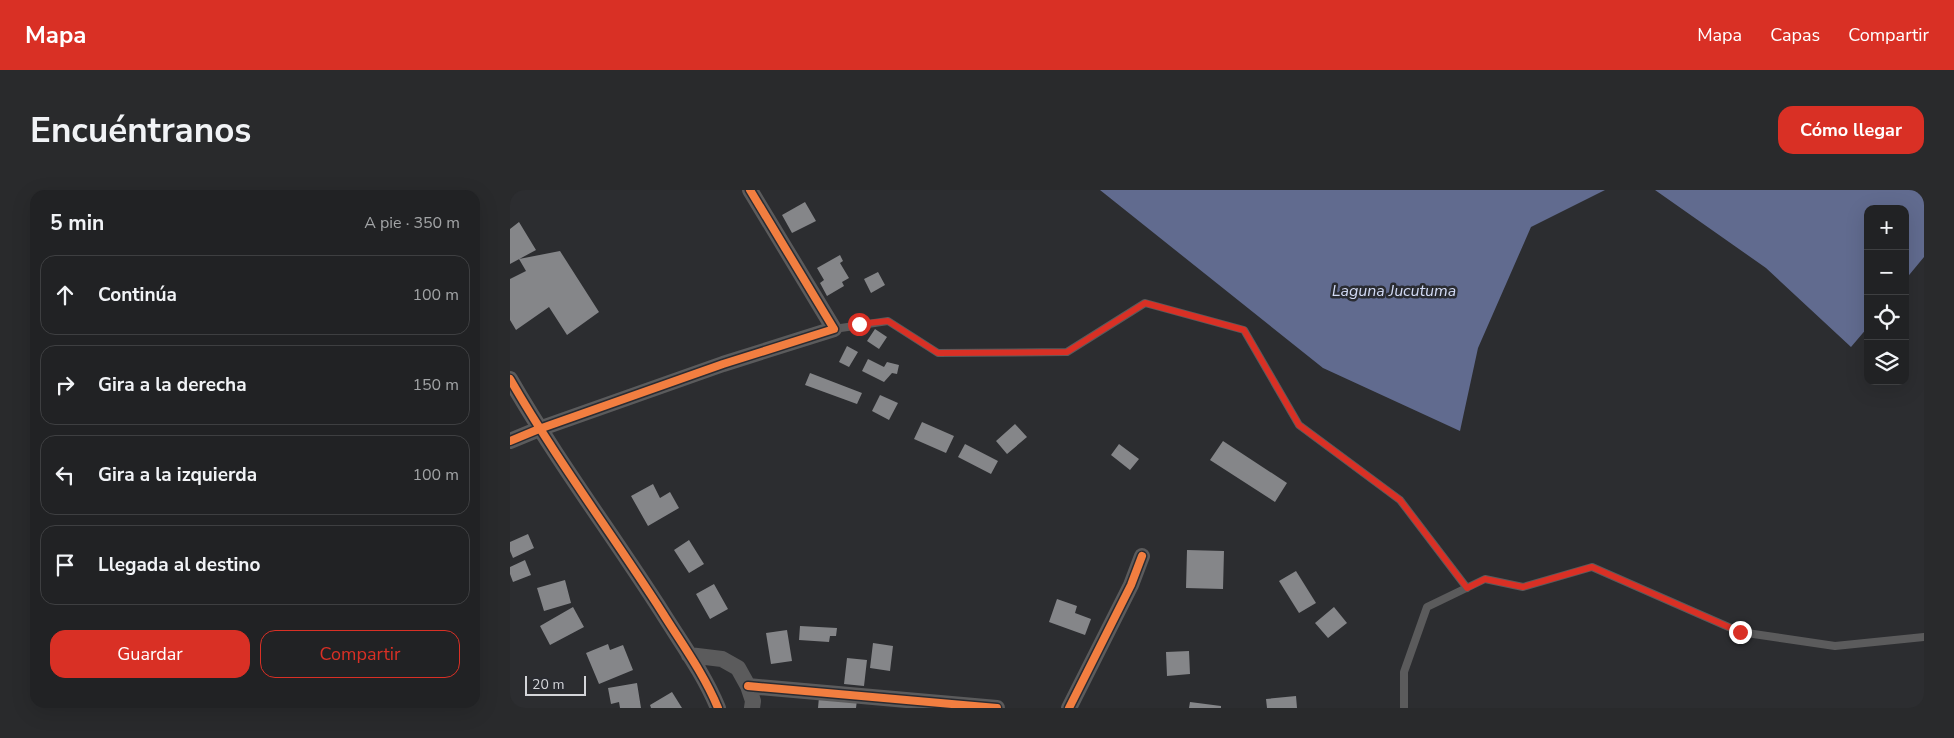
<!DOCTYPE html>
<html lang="es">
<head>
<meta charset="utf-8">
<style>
  :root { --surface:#212224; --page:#292a2c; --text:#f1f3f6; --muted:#a2a4a6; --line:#3e3f41; --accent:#d93025 }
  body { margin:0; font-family:"Nunito Sans",sans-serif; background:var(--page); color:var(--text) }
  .controls { position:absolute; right:15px; top:15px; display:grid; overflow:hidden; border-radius:10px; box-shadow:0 5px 20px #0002 }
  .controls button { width:45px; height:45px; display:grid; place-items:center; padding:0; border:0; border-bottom:1px solid var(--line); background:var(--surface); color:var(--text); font:25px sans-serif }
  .scale { position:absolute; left:15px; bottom:12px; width:61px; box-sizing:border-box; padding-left:5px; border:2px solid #d4d5d9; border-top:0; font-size:14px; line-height:18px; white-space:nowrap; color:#d4d5d9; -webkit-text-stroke:4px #2a2c32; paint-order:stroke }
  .stop { position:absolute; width:15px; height:15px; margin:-11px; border:4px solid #d93025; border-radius:50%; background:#fff }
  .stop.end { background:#d93025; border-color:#fff; box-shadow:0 1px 5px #0008 }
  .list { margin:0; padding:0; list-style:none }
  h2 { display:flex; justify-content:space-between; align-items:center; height:65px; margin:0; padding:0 20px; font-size:21px }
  h2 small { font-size:16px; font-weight:400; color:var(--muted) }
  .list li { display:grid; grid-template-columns:32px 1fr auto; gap:15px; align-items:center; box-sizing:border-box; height:80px; margin:0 10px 10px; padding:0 10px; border:1px solid var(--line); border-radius:15px }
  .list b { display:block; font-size:19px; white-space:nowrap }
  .list em { font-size:16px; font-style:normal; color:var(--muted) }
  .actions { display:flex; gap:10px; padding:15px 20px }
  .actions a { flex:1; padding:11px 0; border:1px solid var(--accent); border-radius:15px; text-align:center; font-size:18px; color:var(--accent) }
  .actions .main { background:var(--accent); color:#fff }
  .icon { flex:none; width:28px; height:28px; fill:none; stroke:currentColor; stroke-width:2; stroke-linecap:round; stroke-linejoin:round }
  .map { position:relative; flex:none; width:1414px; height:518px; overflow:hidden; border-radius:15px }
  header { display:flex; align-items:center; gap:30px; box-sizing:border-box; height:70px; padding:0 25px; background:var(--accent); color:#fff }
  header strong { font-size:24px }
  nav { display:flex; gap:28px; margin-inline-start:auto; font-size:18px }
  .intro { display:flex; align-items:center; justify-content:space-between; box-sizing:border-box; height:120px; padding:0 30px }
  h1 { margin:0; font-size:35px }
  .button { padding:12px 22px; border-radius:15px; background:var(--accent); color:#fff; font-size:18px; font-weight:700 }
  main { display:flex; gap:30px; padding:0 30px }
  aside { flex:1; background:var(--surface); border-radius:15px; box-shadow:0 5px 20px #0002 }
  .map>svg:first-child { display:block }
  .water { fill:#616b8f }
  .building { fill:#858689 }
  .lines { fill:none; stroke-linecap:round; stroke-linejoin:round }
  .lane { stroke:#5b5b5c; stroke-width:8 }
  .street { stroke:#5b5b5c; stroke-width:16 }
  .cycleway-casing { stroke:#2a2c32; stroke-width:11 }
  .cycleway { stroke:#f27e40; stroke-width:8 }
  .route { stroke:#d93025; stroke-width:6 }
  .labels { text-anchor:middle; stroke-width:5; stroke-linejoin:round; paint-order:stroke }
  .water-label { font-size:16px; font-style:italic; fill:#d2daf4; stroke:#2a2c32 }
</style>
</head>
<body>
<header>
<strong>Mapa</strong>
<nav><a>Mapa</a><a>Capas</a><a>Compartir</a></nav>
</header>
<div class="intro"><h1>Encuéntranos</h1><a class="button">Cómo llegar</a></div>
<main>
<aside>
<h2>5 min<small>A pie · 350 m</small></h2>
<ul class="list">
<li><svg class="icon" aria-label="ahead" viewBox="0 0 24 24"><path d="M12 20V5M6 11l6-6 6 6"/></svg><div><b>Continúa</b></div><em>100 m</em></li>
<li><svg class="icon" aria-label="right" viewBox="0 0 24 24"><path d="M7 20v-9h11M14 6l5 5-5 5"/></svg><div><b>Gira a la derecha</b></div><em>150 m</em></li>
<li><svg class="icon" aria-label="left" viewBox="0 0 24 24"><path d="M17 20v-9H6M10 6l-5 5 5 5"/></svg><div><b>Gira a la izquierda</b></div><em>100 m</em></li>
<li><svg class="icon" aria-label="arrive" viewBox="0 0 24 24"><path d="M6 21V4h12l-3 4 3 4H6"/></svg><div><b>Llegada al destino</b></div></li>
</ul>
<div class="actions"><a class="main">Guardar</a><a>Compartir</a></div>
</aside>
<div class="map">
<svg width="1414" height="518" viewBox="0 0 1414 518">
  <rect width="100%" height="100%" fill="#2c2d30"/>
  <path class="water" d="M590,0H1095L1021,37L968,158L950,241L813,178Z
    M1145,0H1414V67L1395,90V19H1358V137L1341,157L1256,78Z"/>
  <path class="building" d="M295,12L306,31L282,43L272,25Z
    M9,32L26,60L0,74V39Z
    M50,61L89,122L57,145L39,117L6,140L0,130V89L16,81L9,69Z
    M330,65L333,71L330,73L339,88L332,92L334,96L317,106L310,93L314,90L307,78Z
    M368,82L375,95L361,103L354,89Z
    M365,139L377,147L369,159L357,151Z
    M337,156L348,162L339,177L329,172Z
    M358,169L374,177L377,172L389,175L387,184L382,183L374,192L352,181Z
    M300,183L352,203L347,214L295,195Z
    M370,205L388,213L379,230L362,221Z
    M412,232L444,246L436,263L404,249Z
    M505,234L517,247L497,264L486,251Z
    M713,251L777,293L765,312L700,270Z
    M455,254L488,271L481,284L448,267Z
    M609,254L629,269L620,280L601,265Z
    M143,294L150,308L160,302L169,318L138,336L121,306Z
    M18,344L24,358L3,368L0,361V352Z
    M179,350L194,374L179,383L164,360Z
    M677,360L714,361L713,399L676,398Z
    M15,370L21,385L3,392L0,384V377Z
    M786,381L806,413L789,423L769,391Z
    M55,390L61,413L34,421L27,398Z
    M204,394L218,419L200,429L186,404Z
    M547,409L567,416L565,423L581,429L575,445L539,432Z
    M63,417L74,437L40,455L30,436Z
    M824,417L837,433L818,448L805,433Z
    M290,436L327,438L326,446H320L319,452L289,450Z
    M277,440L282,471L261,474L256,443Z
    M363,453L383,456L380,481L360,478Z
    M98,454L100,460L113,455L123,480L89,494L76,463Z
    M679,461L680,484L657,486L656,462Z
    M337,468L357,470L354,496L334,494Z
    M127,493L131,518H110L109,512L101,514L98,498Z
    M162,502L172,518H141L140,515Z
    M786,506L787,518H757L756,509Z
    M309,507L347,510L346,518H308Z
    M680,512L711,516V518H679Z"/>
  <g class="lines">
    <path class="lane" d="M324,139L378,131L428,163L557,162L635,113L734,140L789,235L890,310L957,398
      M894,518V482L917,417L975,389L1013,397L1082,377L1230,442L1325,456L1414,447"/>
    <path class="street" d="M0,189C46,269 102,344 152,422C172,454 194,484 208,518
      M0,251L29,239L213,174L324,139L240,0
      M179,465L212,469L228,478L238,496L243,511L242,518
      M238,496L487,518
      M559,518L621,395L632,366"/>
    <defs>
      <path id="cycleway" d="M0,189C46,269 102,344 152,422C172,454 194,484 208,518
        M0,251L29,239L213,174L324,139L240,0
        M238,496L487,518
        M559,518L621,395L632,366"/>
    </defs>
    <use href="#cycleway" class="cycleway-casing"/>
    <use href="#cycleway" class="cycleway"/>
  </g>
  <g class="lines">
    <path class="route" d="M349,134L378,131L428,163L557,162L635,113L734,140L789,235L890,310L957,398L975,389L1013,397L1082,377L1230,442"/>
  </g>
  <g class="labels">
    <g class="water-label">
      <text x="884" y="106">Laguna Jucutuma</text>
    </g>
  </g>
</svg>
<div class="controls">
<button>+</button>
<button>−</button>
<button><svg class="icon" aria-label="locate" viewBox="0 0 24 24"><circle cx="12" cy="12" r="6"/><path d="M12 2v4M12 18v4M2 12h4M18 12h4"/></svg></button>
<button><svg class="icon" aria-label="layers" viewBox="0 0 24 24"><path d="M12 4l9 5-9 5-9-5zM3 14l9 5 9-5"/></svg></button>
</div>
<div class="scale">20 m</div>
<div class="stop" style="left:349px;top:134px"></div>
<div class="stop end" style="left:1230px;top:442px"></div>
</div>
</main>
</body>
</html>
